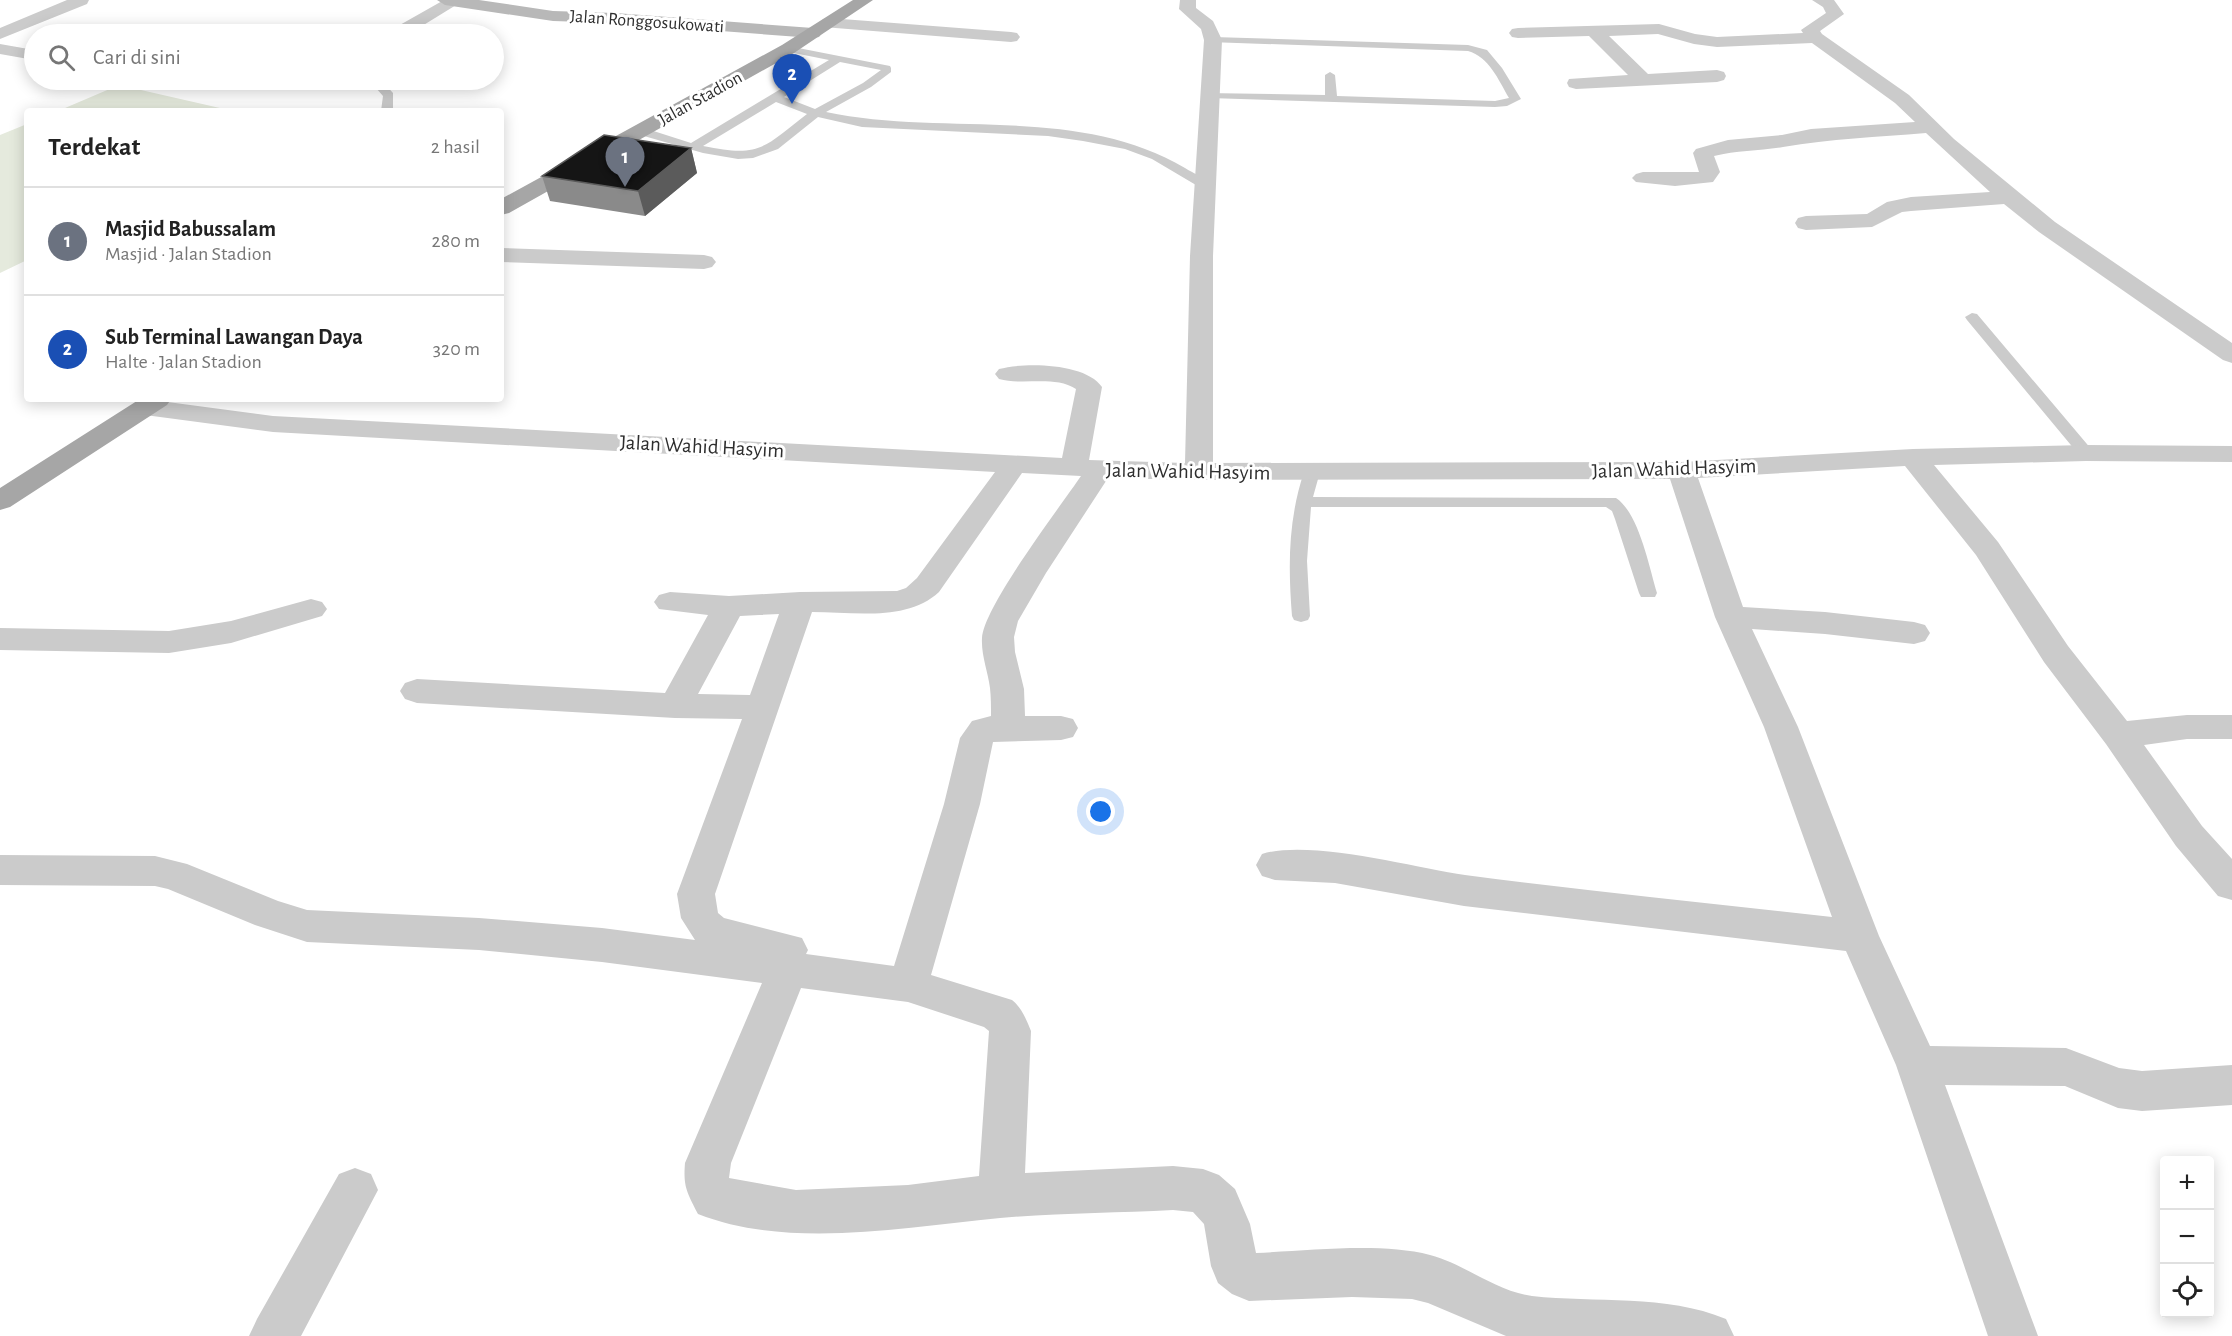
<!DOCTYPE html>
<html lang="id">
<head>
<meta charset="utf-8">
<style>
  :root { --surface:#fff; --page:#f6f6f6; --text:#222; --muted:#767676; --line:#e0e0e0; --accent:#db2777 }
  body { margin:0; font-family:"Alegreya Sans",sans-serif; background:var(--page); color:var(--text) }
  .controls { position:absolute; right:18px; bottom:18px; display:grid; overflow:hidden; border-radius:6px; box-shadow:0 3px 15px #0003 }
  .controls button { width:54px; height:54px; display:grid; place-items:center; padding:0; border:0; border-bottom:2px solid var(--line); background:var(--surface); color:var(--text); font:30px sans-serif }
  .you { position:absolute; left:1101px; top:812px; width:21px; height:21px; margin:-15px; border:4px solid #fff; border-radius:50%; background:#1a73e8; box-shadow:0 0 0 9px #1a73e833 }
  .badge { display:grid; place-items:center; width:39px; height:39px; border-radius:50%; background:var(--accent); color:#fff; font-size:20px; font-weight:700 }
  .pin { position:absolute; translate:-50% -50px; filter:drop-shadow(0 2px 3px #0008) }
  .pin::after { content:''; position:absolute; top:32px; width:21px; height:18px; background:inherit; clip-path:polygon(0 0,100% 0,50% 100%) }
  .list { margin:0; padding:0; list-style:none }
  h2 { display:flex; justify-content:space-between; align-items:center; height:78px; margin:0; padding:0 24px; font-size:26px }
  h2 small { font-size:20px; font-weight:400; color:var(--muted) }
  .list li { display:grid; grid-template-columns:39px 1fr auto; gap:18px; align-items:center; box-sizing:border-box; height:108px; padding:0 24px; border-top:2px solid var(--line) }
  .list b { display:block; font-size:22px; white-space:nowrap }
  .list p { margin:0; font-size:20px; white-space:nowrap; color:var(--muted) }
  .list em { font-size:20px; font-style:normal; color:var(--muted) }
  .icon { flex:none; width:33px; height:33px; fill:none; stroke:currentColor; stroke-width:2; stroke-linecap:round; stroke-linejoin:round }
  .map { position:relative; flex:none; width:2232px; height:1336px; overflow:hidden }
  .search { position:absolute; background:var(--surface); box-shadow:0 3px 15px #0003; left:24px; top:24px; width:480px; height:66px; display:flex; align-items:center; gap:15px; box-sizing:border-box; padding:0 21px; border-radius:33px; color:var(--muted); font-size:22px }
  .panel { position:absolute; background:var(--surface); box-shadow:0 3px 15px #0003; left:24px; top:108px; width:480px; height:294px; border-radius:6px }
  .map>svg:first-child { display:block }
  .green { fill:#e5eadd }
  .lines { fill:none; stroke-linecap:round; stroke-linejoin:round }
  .lane { fill:#cbcbcb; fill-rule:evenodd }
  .street { fill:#cbcbcb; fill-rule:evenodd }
  .secondary { fill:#b8b8b8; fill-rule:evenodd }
  .primary { fill:#a6a6a6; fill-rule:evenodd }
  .wall { fill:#8a8a8a }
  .shaded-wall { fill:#5b5b5b }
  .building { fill:#151515; stroke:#5b5b5b; stroke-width:1.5 }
  .labels { text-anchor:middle; stroke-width:6; stroke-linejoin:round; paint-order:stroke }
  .far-street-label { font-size:18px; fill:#2e2e2e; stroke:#fff }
  .street-label { font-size:21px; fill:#2e2e2e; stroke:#fff }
</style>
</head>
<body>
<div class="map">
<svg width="2232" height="1336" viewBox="0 0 2232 1336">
  <rect width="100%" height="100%" fill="#fff"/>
  <path class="green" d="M119,85L233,111H58Z
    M27,124V260L0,273V135Z"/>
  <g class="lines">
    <path class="lane" d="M1213,37L1468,45L1487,50L1502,68L1521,99L1507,106L1495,107L1209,98L1205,97V93L1325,95V75L1330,72L1335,75L1337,96L1495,101L1509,98C1498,79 1489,57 1468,51L1209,42L1208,40Z
      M788,46L890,66L891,68V72L871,87L826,112C943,137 1077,104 1185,168C1193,173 1205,178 1211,185L1209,188H1201L1152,159L1125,149L1083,141L1048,136L862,127L818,117L778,149L753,158L738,159L703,153L637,134L635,131L641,127L691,143L829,60L784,51V47ZM840,62L881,70L863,83L815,109L784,97ZM776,102L807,114C764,147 761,158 703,146Z
      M369,80H381L393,93V111H381L383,96Z
      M1972,313L1977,314L2092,450L2094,453L2092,456H2080L1967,320L1965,317Z
      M1312,467L1320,472L1313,497L1616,498C1639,513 1649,567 1657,593L1655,597H1641L1639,593L1615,519L1612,511L1606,507H1311L1307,561L1310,616L1308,620L1301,622L1294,620L1292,616C1288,566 1288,520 1304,472Z"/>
    <path class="street" d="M67,0H89L87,4L0,39V28Z
      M444,0H460L461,2L409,34H388L391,30Z
      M1180,0H1196V8L1213,21L1222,40L1213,256V463L1681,462L1913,449L2086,445L2232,446V462L2086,461L1934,465L1998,542L2068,646L2127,721L2187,715H2232V739H2187L2144,745L2202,826L2232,859V900L2218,896L2176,846L2106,744L2044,662L1976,555L1905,466L1698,478L1743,607L1825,612L1914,622L1925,625L1930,633L1925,641L1914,644L1825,634L1752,629L1798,727L1879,936L1930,1046L2066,1048L2119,1068L2142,1071L2232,1065V1105L2142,1111L2118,1108L2065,1086L1945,1085L2038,1336H1988L1896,1065L1846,951L1464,906L1335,883L1275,880L1262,876L1256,865L1262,854C1309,839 1413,867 1465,875C1587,891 1710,903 1832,917L1764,727L1715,617L1670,479L1199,480L1108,478L1046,573L1018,621L1014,637L1015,652L1024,689L1025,716H1061L1073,719L1078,728L1073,737L1061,740L993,742L980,804L931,975L1012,1000C1022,1008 1026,1019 1031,1031L1025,1173L1173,1166L1203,1169L1219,1175L1235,1189L1250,1224L1256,1253C1309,1251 1379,1242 1430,1255C1465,1264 1495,1291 1532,1296C1595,1303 1666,1294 1726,1319L1734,1336H1506L1428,1303L1412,1299L1352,1297L1249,1301L1232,1294L1218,1283L1211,1266L1204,1224L1193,1212L1173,1210C1116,1213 1057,1213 1000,1218C904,1227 790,1250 698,1214C687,1192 683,1187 685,1163L762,983L602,962L479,950L307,942L255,925L168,889L155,886L0,885V855L155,856L187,864L278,901L307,910L479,918L602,928L695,940L681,918L677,894L742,719L675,718L417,703L405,699L400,691L405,683L417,679L665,693L708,615L659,609L654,602L659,595L670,592L729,596L800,592L897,591L906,588L917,578L995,472L273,432L145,415L136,413L132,407L136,401L145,399L273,416L1062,458L1076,389C1054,375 1023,386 999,379L995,374L999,369C1025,362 1086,363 1102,387L1089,460L1185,463L1190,256L1204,40L1201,29L1179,9ZM1022,473L1081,476C1060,507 984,606 982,638C981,655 988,672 990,688C991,697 991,707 991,716L972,721L960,738L944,804L894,966L806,954L808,950L802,938L724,918L718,913L715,894L812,612C852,612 907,622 939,592ZM779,614L750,695L698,694L740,616ZM801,988L908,1002L984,1027L989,1031L979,1176L908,1185L796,1190L729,1178L731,1163Z
      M1812,0H1834L1844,14L1820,31L1822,34L1909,95L1954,139L2055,222L2232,343V363L2223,360L2039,232L2004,204L1911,211L1902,212L1872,227L1806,230L1798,228L1795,223L1798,218L1806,216L1867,214L1887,202L1911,197L1990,192L1926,133C1878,137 1830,139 1783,147C1760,151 1737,150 1714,156L1720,172L1713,182L1675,186L1636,182L1632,178L1636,174L1643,172H1699L1693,153L1696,149L1728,140L1782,135L1811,129L1915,122L1895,103L1812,43L1717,47L1694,44L1658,34L1609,36L1648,74L1717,70L1724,72L1726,76L1724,80L1717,82L1576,89L1569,87L1567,83L1569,79L1628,75L1589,36L1518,38L1512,37L1509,33L1512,29L1518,28L1659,24L1695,34L1717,37L1803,33L1801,30L1826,13L1823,7Z
      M829,18L1011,32L1017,33L1020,37L1017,41L1011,42L823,27L820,23L823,19Z
      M0,44L34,50V60L0,54Z
      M501,248L704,255L712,257L716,262L712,267L704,269L501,262Z
      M311,599L322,602L327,609L322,616L231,643L169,653L0,650V628L169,631L231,621Z
      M355,1168L371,1174L378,1190L301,1336H249L257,1319L339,1174Z"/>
    <path class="secondary" d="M437,0H479L553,11L615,13L813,28L819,29L822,33L819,37L813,38L615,23L553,21L445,5Z"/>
    <path class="primary" d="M853,0H873L794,53L509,213L501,215V199L782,45Z
      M140,399H171L167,405L10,507L0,510V488Z"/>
  </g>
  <path class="wall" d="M691,148L697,173L645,216L550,201L542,176Z"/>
  <path class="shaded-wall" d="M691,148L697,173L645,216L638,191Z"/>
  <path class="building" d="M604,135L691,148L638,191L542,176Z"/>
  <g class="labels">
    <g class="far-street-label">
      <text transform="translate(647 21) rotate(4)" y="6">Jalan Ronggosukowati</text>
      <text transform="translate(700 98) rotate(-29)" y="6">Jalan Stadion</text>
    </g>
    <g class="street-label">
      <text transform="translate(702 446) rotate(3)" y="7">Jalan Wahid Hasyim</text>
      <text transform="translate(1674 468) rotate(-2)" y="7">Jalan Wahid Hasyim</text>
      <text transform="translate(1188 471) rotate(1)" y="7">Jalan Wahid Hasyim</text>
    </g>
  </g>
</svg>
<div class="controls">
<button>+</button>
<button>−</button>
<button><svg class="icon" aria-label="locate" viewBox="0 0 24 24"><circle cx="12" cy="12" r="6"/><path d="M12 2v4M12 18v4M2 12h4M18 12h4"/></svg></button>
</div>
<div class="you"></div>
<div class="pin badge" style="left:625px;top:187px;background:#6b7280">1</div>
<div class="pin badge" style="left:792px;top:104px;background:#1a4fb4">2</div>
<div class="search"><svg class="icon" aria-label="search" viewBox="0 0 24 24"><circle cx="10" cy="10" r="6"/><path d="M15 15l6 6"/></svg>Cari di sini</div>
<section class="panel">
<h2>Terdekat<small>2 hasil</small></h2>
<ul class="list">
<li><span class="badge" style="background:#6b7280">1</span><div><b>Masjid Babussalam</b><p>Masjid · Jalan Stadion</p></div><em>280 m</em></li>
<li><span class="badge" style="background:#1a4fb4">2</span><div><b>Sub Terminal Lawangan Daya</b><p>Halte · Jalan Stadion</p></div><em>320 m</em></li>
</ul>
</section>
</div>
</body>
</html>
